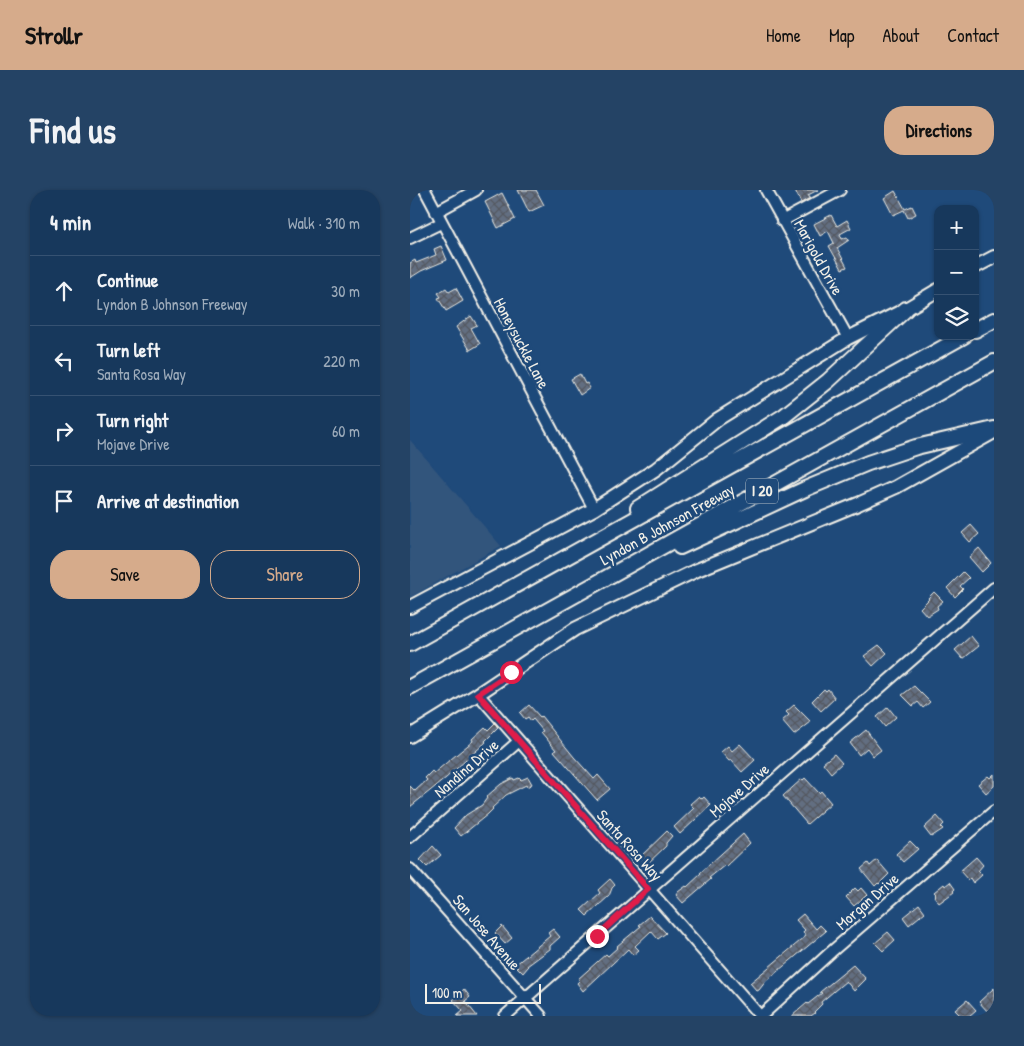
<!DOCTYPE html>
<html lang="en">
<head>
<meta charset="utf-8">
<style>
  :root { --surface:#17385c; --page:#244365; --text:#f1f3f6; --muted:#9eacbb; --line:#365272; --accent:#d6ab8b }
  body { margin:0; font-family:"Patrick Hand",sans-serif; background:var(--page); color:var(--text) }
  .controls { position:absolute; right:15px; top:15px; display:grid; overflow:hidden; border-radius:10px; box-shadow:0 1px 4px #0004 }
  .controls button { width:45px; height:45px; display:grid; place-items:center; padding:0; border:0; border-bottom:1px solid var(--line); background:var(--surface); color:var(--text); font:25px sans-serif }
  .scale { position:absolute; left:15px; bottom:12px; width:116px; box-sizing:border-box; padding-left:5px; border:2px solid #f4f1e8; border-top:0; font-size:14px; line-height:18px; white-space:nowrap; color:#f4f1e8; -webkit-text-stroke:4px #1f4a7a; paint-order:stroke }
  .stop { position:absolute; width:15px; height:15px; margin:-11px; border:4px solid #e11d48; border-radius:50%; background:#fff }
  .stop.end { background:#e11d48; border-color:#fff; box-shadow:0 1px 5px #0008 }
  .list { margin:0; padding:0; list-style:none }
  h2 { display:flex; justify-content:space-between; align-items:center; height:65px; margin:0; padding:0 20px; font-size:21px }
  h2 small { font-size:16px; font-weight:400; color:var(--muted) }
  .list li { display:grid; grid-template-columns:32px 1fr auto; gap:15px; align-items:center; box-sizing:border-box; height:70px; padding:0 20px; border-top:1px solid var(--line) }
  .list b { display:block; font-size:19px; white-space:nowrap }
  .list p { margin:0; font-size:16px; white-space:nowrap; color:var(--muted) }
  .list em { font-size:16px; font-style:normal; color:var(--muted) }
  .actions { display:flex; gap:10px; padding:15px 20px }
  .actions a { flex:1; padding:11px 0; border:1px solid var(--accent); border-radius:20px; text-align:center; font-size:18px; color:var(--accent) }
  .actions .main { background:var(--accent); color:#111 }
  .icon { flex:none; width:28px; height:28px; fill:none; stroke:currentColor; stroke-width:2; stroke-linecap:round; stroke-linejoin:round }
  .map { position:relative; flex:none; width:584px; height:826px; overflow:hidden; border-radius:20px }
  header { display:flex; align-items:center; gap:30px; box-sizing:border-box; height:70px; padding:0 25px; background:var(--accent); color:#111 }
  header strong { font-size:24px }
  nav { display:flex; gap:28px; margin-inline-start:auto; font-size:18px }
  .intro { display:flex; align-items:center; justify-content:space-between; box-sizing:border-box; height:120px; padding:0 30px }
  h1 { margin:0; font-size:35px }
  .button { padding:12px 22px; border-radius:20px; background:var(--accent); color:#111; font-size:18px; font-weight:700 }
  main { display:flex; gap:30px; padding:0 30px }
  aside { flex:1; background:var(--surface); border-radius:20px; box-shadow:0 1px 4px #0004 }
  .map>svg:first-child { display:block }
  .built { fill:#33557c }
  .building { fill:url(#building-cross-hatch); stroke:#f4f1e8 }
  .lines { fill:none; stroke-linecap:round; stroke-linejoin:round }
  .minor-casing { stroke:#f4f1e8; stroke-width:14 }
  .major-casing { stroke:#f4f1e8; stroke-width:16 }
  .highway-casing { stroke:#f4f1e8; stroke-width:18 }
  .minor { stroke:#1f4a7a; stroke-width:10 }
  .major { stroke:#1f4a7a; stroke-width:12 }
  .highway { stroke:#1f4a7a; stroke-width:14 }
  .route { stroke:#e11d48; stroke-width:6 }
  .labels { text-anchor:middle; stroke-width:5; stroke-linejoin:round; paint-order:stroke }
  .shield { fill:#1f4a7a; stroke:#b4bfc7; stroke-width:1 }
  .shield-label { font-size:15px; font-weight:bold; fill:#f4f1e8 }
  .street-label { font-size:16px; fill:#f4f1e8; stroke:#1f4a7a }
</style>
</head>
<body>
<header>
<strong>Strollr</strong>
<nav><a>Home</a><a>Map</a><a>About</a><a>Contact</a></nav>
</header>
<div class="intro"><h1>Find us</h1><a class="button">Directions</a></div>
<main>
<aside>
<h2>4 min<small>Walk · 310 m</small></h2>
<ul class="list">
<li><svg class="icon" aria-label="ahead" viewBox="0 0 24 24"><path d="M12 20V5M6 11l6-6 6 6"/></svg><div><b>Continue</b><p>Lyndon B Johnson Freeway</p></div><em>30 m</em></li>
<li><svg class="icon" aria-label="left" viewBox="0 0 24 24"><path d="M17 20v-9H6M10 6l-5 5 5 5"/></svg><div><b>Turn left</b><p>Santa Rosa Way</p></div><em>220 m</em></li>
<li><svg class="icon" aria-label="right" viewBox="0 0 24 24"><path d="M7 20v-9h11M14 6l5 5-5 5"/></svg><div><b>Turn right</b><p>Mojave Drive</p></div><em>60 m</em></li>
<li><svg class="icon" aria-label="arrive" viewBox="0 0 24 24"><path d="M6 21V4h12l-3 4 3 4H6"/></svg><div><b>Arrive at destination</b></div></li>
</ul>
<div class="actions"><a class="main">Save</a><a>Share</a></div>
</aside>
<div class="map">
<svg width="584" height="826" viewBox="0 0 584 826">
  <defs>
    <pattern id="building-cross-hatch" width="8" height="8" patternUnits="userSpaceOnUse" patternTransform="scale(1.25)"><rect width="8" height="8" fill="#626e81"/><path d="M0 0l8 8M0 8l8-8" fill="none" stroke="#545961"/></pattern>
  </defs>
  <rect width="100%" height="100%" fill="#1f4a7a"/>
  <filter id="ink" filterUnits="userSpaceOnUse"><feTurbulence type="fractalNoise" baseFrequency=".02" numOctaves="2"/><feDisplacementMap in="SourceGraphic" scale="10" xChannelSelector="R" yChannelSelector="G"/><feConvolveMatrix kernelMatrix="1 2 1 2 8 2 1 2 1" color-interpolation-filters="sRGB"/></filter>
  <g filter="url(#ink)">
    <path class="built" d="M0,250L91,356L0,407Z"/>
    <path class="building" d="M108,0H126L134,15L119,22Z
      M385,0H408L398,5L400,8L391,13Z
      M485,1L495,19L502,16L506,24L498,28L494,20L483,25L474,8Z
      M92,3L105,29L88,38L75,12Z
      M421,25L427,36L437,30L441,38L430,44L432,49L437,47L439,50L427,58L437,77L432,79L419,56L424,53L418,41L410,46L404,34Z
      M31,56L37,70L11,81L0,88V73L5,70L6,73L26,65L24,59Z
      M36,98L39,102L46,98L53,111L36,121L28,108L31,107L28,103Z
      M61,126L67,135L61,138L70,154L60,160L46,137Z
      M170,184L175,194L177,193L180,198L170,205L161,189Z
      M561,335L569,344L560,352L552,343Z
      M569,358L581,373L572,382L559,367Z
      M553,382L559,388L550,396L553,399L545,407L537,398Z
      M524,402L533,411L527,416L528,419L517,426L510,418L519,409L518,408Z
      M561,446L569,456L553,469L545,460Z
      M469,455L477,463L463,476L454,466Z
      M504,496L520,512L513,518L508,512L503,516L492,505Z
      M414,499L416,501L418,499L425,508L411,521L402,511Z
      M119,515L130,527L131,526L164,567L184,589L188,585L200,599L187,610L144,561L146,560L131,542L133,541L123,529L121,531L118,527L115,529L110,523Z
      M384,515L401,532L384,545L372,531L379,525L376,522Z
      M478,517L486,527L475,537L467,527Z
      M85,533L88,538L75,551L76,552L36,588L0,617V596L5,601L17,590L15,588L22,581L24,583L63,551L62,549L75,537L78,540Z
      M456,540L471,560L463,566L457,558L449,565L440,553Z
      M330,554L345,570L332,582L321,570L319,571L311,562L318,556L322,561Z
      M424,564L432,573L421,583L413,573Z
      M584,584V596L576,603L568,594L578,586L580,588Z
      M118,587L122,594L117,597L116,595L96,605L82,618L83,619L78,624L51,646L44,638L56,625L72,615L77,608L76,607L91,594L103,588L104,590L109,588L111,590Z
      M395,588L409,603L411,601L421,613L397,634L373,606L392,589L393,590Z
      M289,606L292,609L294,607L301,615L270,644L264,637L284,618L280,614Z
      M527,626L534,634L531,637L533,639L521,647L514,638Z
      M257,641L262,646L256,653V656L236,675L229,668Z
      M333,644L340,653L316,676L315,675L299,688L301,689L273,713L266,705L268,702L276,696L277,697L291,684L290,683Z
      M500,651L508,659L493,672L486,664Z
      M23,656L31,665L17,677L10,670Z
      M566,667L573,675L568,681L572,685L563,693L560,688L558,690L550,681Z
      M467,670L479,684L469,694L468,693L465,696L451,679L458,673L460,676Z
      M200,689L205,695L202,698L199,706L177,726L171,720L190,703L188,700Z
      M540,692L545,699L543,701L544,702L529,713L524,706L526,704L524,702L534,694L535,696Z
      M445,698L448,701L451,698L457,705L444,716L436,707Z
      M509,714L515,722L499,735L493,727Z
      M393,724L406,739L410,735L416,741L356,791L349,800L347,801L340,793L396,746L393,742L395,740L386,730Z
      M240,726L256,743L248,749L241,741L225,756L229,760L223,765L218,759L173,801L167,793L170,790L168,789L196,764L198,766L208,757L207,756L231,736L229,735Z
      M92,736L102,748L95,754L85,743Z
      M143,739L150,747L140,756V759L117,776L118,777L113,783L105,775L140,746L138,743Z
      M478,742L485,750L473,761L465,753Z
      M443,775L456,789L444,801L436,791L411,812L412,814L404,822L405,823L401,826H382L397,813L398,814L412,803L410,802Z
      M584,798V816L578,822L569,812Z
      M54,799L60,807L55,811L67,826H47L53,821L43,810Z
      M557,810L566,820L559,826H551L545,820Z"/>
    <g class="lines">
      <defs>
        <path id="minor" d="M15,0L184,319
          M356,0L438,148
          M26,22L66,0
          M372,31L430,0
          M0,48L31,33
          M68,504L350,826
          M0,647L109,551
          M0,679L131,826
          M95,826L584,398
          M351,826L421,762L584,621"/>
        <path id="major" d="M565,77L584,67
          M0,417L184,319L246,279L308,229L438,148L496,119L528,100
          M0,546L68,504L165,439L287,380L448,314L486,297L584,242"/>
        <path id="highway" d="M565,140L584,130
          M228,318L374,226L418,191L496,119
          M270,357L395,299L458,273L506,257L584,239
          M0,454L554,146
          M0,497L584,172"/>
      </defs>
      <use href="#minor" class="minor-casing"/>
      <use href="#major" class="major-casing"/>
      <use href="#highway" class="highway-casing"/>
      <use href="#minor" class="minor"/>
      <use href="#major" class="major"/>
      <use href="#highway" class="highway"/>
    </g>
  </g>
  <g class="lines" filter="url(#ink)">
    <path class="route" d="M101,482L68,504L238,699L187,746"/>
  </g>
  <g class="labels">
    <rect class="shield" x="336" y="288.5" width="32" height="25" rx="4"/>
    <g class="shield-label">
      <text x="352" y="306">I 20</text>
    </g>
    <g class="street-label">
      <text transform="translate(409 67) rotate(61)" y="6">Marigold Drive</text>
      <text transform="translate(112 153) rotate(62)" y="6">Honeysuckle Lane</text>
      <text transform="translate(257 334) rotate(-29)" y="6">Lyndon B Johnson Freeway</text>
      <text transform="translate(56 578) rotate(-41)" y="6">Nandina Drive</text>
      <text transform="translate(329 600) rotate(-41)" y="6">Mojave Drive</text>
      <text transform="translate(220 655) rotate(48)" y="6">Santa Rosa Way</text>
      <text transform="translate(457 711) rotate(-41)" y="6">Morgan Drive</text>
      <text transform="translate(77 742) rotate(49)" y="6">San Jose Avenue</text>
    </g>
  </g>
</svg>
<div class="controls">
<button>+</button>
<button>−</button>
<button><svg class="icon" aria-label="layers" viewBox="0 0 24 24"><path d="M12 4l9 5-9 5-9-5zM3 14l9 5 9-5"/></svg></button>
</div>
<div class="scale">100 m</div>
<div class="stop" style="left:101px;top:482px"></div>
<div class="stop end" style="left:187px;top:746px"></div>
</div>
</main>
</body>
</html>
